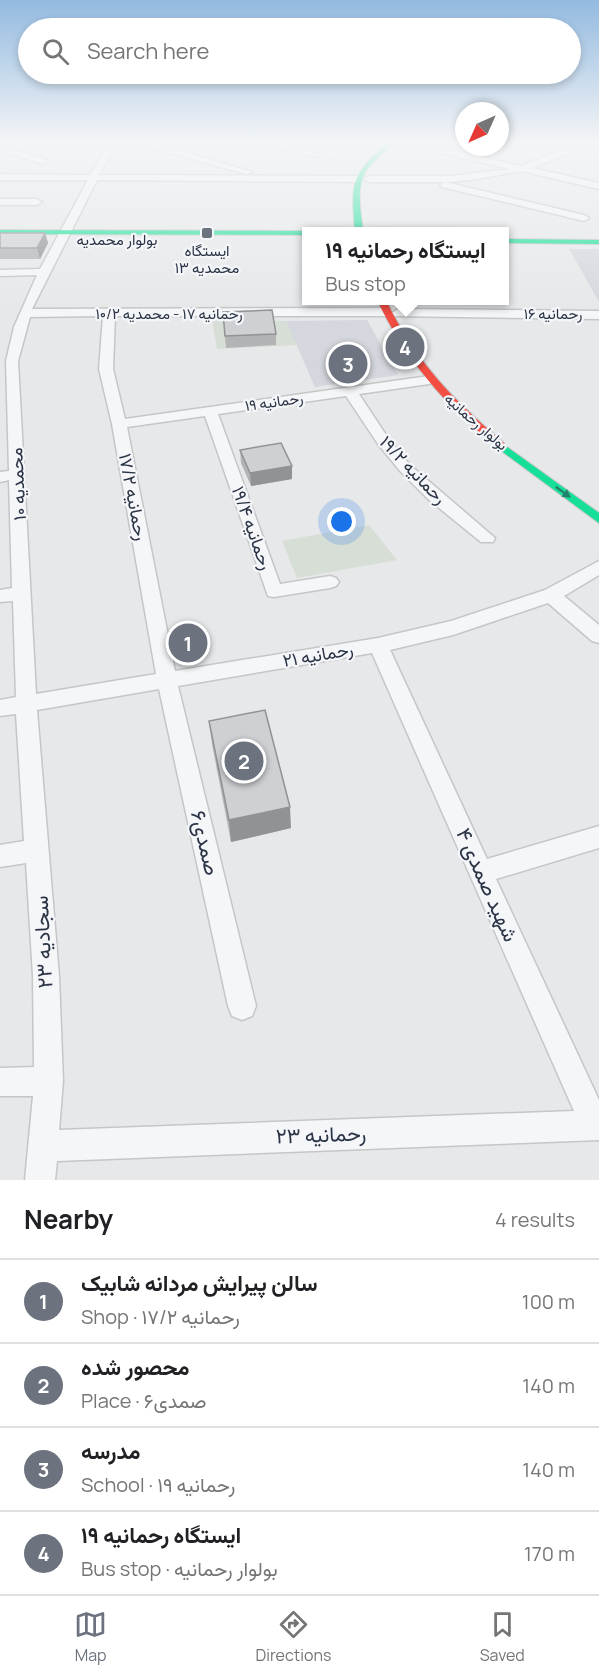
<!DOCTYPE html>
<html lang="en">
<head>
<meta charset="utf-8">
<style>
  :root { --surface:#fff; --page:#f6f6f6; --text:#202124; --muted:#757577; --line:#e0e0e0; --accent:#6c737f }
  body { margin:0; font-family:Manrope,Vazirmatn,sans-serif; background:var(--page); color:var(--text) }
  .compass { position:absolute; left:455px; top:102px; width:54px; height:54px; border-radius:50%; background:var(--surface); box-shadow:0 3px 9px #0003; rotate:225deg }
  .you { position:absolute; left:342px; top:522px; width:21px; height:21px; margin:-15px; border:4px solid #fff; border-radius:50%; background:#1a73e8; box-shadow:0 0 0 9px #1a73e833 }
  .badge { display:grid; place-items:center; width:39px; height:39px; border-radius:50%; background:var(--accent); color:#fff; font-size:20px; font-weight:700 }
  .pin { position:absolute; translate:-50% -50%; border:3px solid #fff; box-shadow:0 2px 6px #0006 }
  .popup { position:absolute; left:302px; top:227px; width:207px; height:78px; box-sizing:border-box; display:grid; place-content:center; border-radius:0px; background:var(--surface); filter:drop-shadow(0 2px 4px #0005); font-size:20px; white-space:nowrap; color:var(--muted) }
  .popup b { font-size:22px; color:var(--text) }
  .popup::after { content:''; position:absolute; left:50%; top:100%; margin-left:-12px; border:12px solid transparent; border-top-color:var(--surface) }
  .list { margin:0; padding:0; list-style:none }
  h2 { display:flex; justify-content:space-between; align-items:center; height:78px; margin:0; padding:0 24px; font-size:26px }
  h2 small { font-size:20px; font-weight:400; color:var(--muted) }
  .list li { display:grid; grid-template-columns:39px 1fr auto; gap:18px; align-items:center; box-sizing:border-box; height:84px; padding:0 24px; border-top:2px solid var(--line) }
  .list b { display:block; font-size:22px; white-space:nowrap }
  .list p { margin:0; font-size:20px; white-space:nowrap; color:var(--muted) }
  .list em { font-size:20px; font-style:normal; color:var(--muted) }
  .icon { flex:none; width:33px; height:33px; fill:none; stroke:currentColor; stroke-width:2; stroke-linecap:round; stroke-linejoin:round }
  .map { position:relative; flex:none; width:599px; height:1180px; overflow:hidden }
  .search { position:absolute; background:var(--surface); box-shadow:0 3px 9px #0003; left:18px; right:18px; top:18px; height:66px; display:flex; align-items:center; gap:15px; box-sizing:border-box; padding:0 21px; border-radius:33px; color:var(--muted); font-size:22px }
  .sheet { height:414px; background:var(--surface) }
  nav { display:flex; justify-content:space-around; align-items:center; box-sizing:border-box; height:84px; border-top:2px solid var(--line); background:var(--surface); font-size:16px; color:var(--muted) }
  nav a { display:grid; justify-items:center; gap:3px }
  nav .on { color:var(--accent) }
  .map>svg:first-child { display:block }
  .built { fill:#d4d7dd }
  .green { fill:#d6ded6 }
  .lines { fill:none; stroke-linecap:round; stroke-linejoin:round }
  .street-casing { stroke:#c4c6c8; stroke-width:3 }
  .fast-casing { stroke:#c4c6c8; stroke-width:2 }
  .jam-casing { stroke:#c4c6c8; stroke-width:2 }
  .path { stroke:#c5c6ca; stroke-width:1.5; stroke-dasharray:2 2; stroke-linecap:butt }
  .street { fill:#f5f6f7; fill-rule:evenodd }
  .fast { fill:#16e098; fill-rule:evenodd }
  .jam { fill:#f24e42; fill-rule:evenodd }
  .wall { fill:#b1b3b5 }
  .shaded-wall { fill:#909294 }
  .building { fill:#ced0d3; stroke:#909294; stroke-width:1.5 }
  .oneway { fill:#22816a }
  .poi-dot { fill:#6c737f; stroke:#f4f6f9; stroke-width:2 }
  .labels { text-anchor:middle; stroke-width:4.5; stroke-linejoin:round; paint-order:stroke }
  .far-street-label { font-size:15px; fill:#2b3445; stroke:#f4f6f9 }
  .far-poi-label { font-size:15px; fill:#2b3445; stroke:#f4f6f9 }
  .street-label { font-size:18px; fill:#2b3445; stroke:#f4f6f9 }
  .near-street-label { font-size:21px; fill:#2b3445; stroke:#f4f6f9 }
</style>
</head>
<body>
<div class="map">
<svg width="599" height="1180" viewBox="0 0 599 1180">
  <rect width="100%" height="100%" fill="#e6e8ea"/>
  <path class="built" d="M569,249H599V302Z
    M367,320L398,375L315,387L286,321Z"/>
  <path class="green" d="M212,320L286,321L297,345L217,349Z
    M369,525L397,560L297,578L282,541Z"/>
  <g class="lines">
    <defs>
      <path id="street" d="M109,143H117L99,175L358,176L363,179L358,182L97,180L32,309L385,308L391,312L385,316H115L113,369L125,419L429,376L434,377L436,380L429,384L359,394L388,438L410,465L495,538L493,542H481L428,499L400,471L378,444L346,396L218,414L280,584L330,576L336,578L339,582L336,586L330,588L274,597L268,596L205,416L127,427L175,671L378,638L451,621L545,590L599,561V575L564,596L599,625V643L592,641L548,603L453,635L390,650L487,859L599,826V848L496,879L599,1100V1140L57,1161L55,1180H25L33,1096H0V1068L34,1067L33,976L26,863L0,867V845L24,841L16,714L0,716V700L16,697L13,601L0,602V590L12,588L9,480L0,482V472L9,471L6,361L14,327L37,275L0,276V270L40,269L88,180H0V174L90,175ZM103,316L99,369L112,424L156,674L36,694L18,361L30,317ZM372,653L574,1111L59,1130L63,1081L59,976L37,710L159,689L228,1006L232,1016L242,1020L252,1016L256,1006L178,686Z
        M144,143H152L253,172L246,174L144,146Z
        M263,143H277L320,154L316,157Z
        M525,143C537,142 557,149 565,148C572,147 575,143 584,143L571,153L532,168L599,183V189L521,171L478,179L451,182H369L364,179L369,176H451L510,169L436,152V148L439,147L521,166L558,151Z
        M0,146L46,159L47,161L43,164L0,151Z
        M445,182L584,215L589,218L584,221L442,187L440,185Z
        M0,199H37L42,202L37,205H0Z
        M398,309L599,311V319L394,316L392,313Z"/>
      <path id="fast" d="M388,143H394C386,151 377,158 370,166C354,184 361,210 363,232H355C351,184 350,175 388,143Z
        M0,230L306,231L309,232H306V235L0,234Z
        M504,239L599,240V244L504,243Z
        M500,442L599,513V523L496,447L494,445Z"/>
      <path id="jam" d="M377,300H386C415,361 453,400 504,443V447H496C444,403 407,362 377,300Z"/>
    </defs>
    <use href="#street" class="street-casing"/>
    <use href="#fast" class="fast-casing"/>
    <use href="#jam" class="jam-casing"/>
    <path class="path" d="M403,144L429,150
      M583,154L599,157
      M326,157L355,163
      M316,227H345
      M373,227L504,228"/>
    <use href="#street" class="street"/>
    <use href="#fast" class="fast"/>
    <use href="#jam" class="jam"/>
  </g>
  <path class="wall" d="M0,233H45L48,243L40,259H0Z
    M223,312L276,334V345L226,348Z
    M240,450L292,479L251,486L241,463Z
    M209,721L291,828L231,842L212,744Z"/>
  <path class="shaded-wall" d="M45,233L48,243L40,259L37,248Z
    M292,466V479L251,486L250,473Z
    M290,807L291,828L231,842L229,820Z"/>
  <path class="building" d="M0,233H45L37,248H0Z
    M272,310L276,334L225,336L223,312Z
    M281,443L292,466L250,473L240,450Z
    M265,710L290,807L229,820L209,721Z"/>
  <defs><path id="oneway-solid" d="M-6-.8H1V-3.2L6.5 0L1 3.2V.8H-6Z" transform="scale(1.5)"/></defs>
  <use class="oneway" href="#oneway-solid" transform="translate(563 492) rotate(36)"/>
  <linearGradient id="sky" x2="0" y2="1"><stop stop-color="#93bae0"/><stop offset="0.46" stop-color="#f4f5f6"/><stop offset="1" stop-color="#f4f5f6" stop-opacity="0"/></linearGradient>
  <rect width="599" height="308" fill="url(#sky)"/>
  <rect class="poi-dot" x="201" y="227" width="12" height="12" rx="3"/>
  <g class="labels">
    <g class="far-street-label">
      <text x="117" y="245">بولوار محمدیه</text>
      <text x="169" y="319">رحمانیه ۱۷ - محمدیه ۱۰/۲</text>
      <text x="553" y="319">رحمانیه ۱۶</text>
      <text transform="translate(274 402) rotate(-8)" y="5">رحمانیه ۱۹</text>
      <text transform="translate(476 422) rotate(41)" y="5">بولوار رحمانیه</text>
    </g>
    <g class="far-poi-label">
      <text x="207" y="256">ایستگاه<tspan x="207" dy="17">محمدیه ۱۳</tspan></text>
    </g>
    <g class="street-label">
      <text transform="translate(413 470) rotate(46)" y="6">رحمانیه ۱۹/۲</text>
      <text transform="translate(18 484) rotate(-93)" y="6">محمدیه ۱۰</text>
      <text transform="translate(133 497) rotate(79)" y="6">رحمانیه ۱۷/۲</text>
      <text transform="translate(252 528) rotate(70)" y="6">رحمانیه ۱۹/۴</text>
      <text transform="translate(318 655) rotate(-10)" y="6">رحمانیه ۲۱</text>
    </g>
    <g class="near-street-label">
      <text transform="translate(205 843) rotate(77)" y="7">صمدی۶</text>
      <text transform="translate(487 885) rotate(66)" y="7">شهید صمدی ۴</text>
      <text transform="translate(43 942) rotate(-93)" y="7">سجادیه ۲۳</text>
      <text transform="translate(321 1135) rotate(-2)" y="7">رحمانیه ۲۳</text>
    </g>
  </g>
</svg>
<svg class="compass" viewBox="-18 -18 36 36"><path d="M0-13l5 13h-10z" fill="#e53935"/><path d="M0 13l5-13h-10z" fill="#757577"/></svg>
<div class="you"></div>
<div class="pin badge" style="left:188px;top:643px">1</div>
<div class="pin badge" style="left:244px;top:761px">2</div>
<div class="pin badge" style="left:348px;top:364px">3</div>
<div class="pin badge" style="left:405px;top:347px">4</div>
<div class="popup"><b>ایستگاه رحمانیه ۱۹</b>Bus stop</div>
<div class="search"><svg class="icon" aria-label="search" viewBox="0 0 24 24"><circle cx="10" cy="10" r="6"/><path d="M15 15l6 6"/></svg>Search here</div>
</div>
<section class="sheet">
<h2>Nearby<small>4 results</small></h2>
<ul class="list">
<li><span class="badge">1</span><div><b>سالن پیرایش مردانه شابیک</b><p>Shop · رحمانیه ۱۷/۲</p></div><em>100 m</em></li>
<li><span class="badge">2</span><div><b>محصور شده</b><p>Place · صمدی۶</p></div><em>140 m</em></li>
<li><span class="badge">3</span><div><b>مدرسه</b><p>School · رحمانیه ۱۹</p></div><em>140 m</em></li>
<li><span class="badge">4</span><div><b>ایستگاه رحمانیه ۱۹</b><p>Bus stop · بولوار رحمانیه</p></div><em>170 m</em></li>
</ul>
</section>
<nav>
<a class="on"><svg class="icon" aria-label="map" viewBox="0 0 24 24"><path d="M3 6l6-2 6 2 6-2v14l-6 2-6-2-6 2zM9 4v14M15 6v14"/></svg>Map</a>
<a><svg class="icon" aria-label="directions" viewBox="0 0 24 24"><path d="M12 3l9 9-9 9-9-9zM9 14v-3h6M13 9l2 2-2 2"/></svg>Directions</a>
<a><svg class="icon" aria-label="saved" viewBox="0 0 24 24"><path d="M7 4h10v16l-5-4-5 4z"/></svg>Saved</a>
</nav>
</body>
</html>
